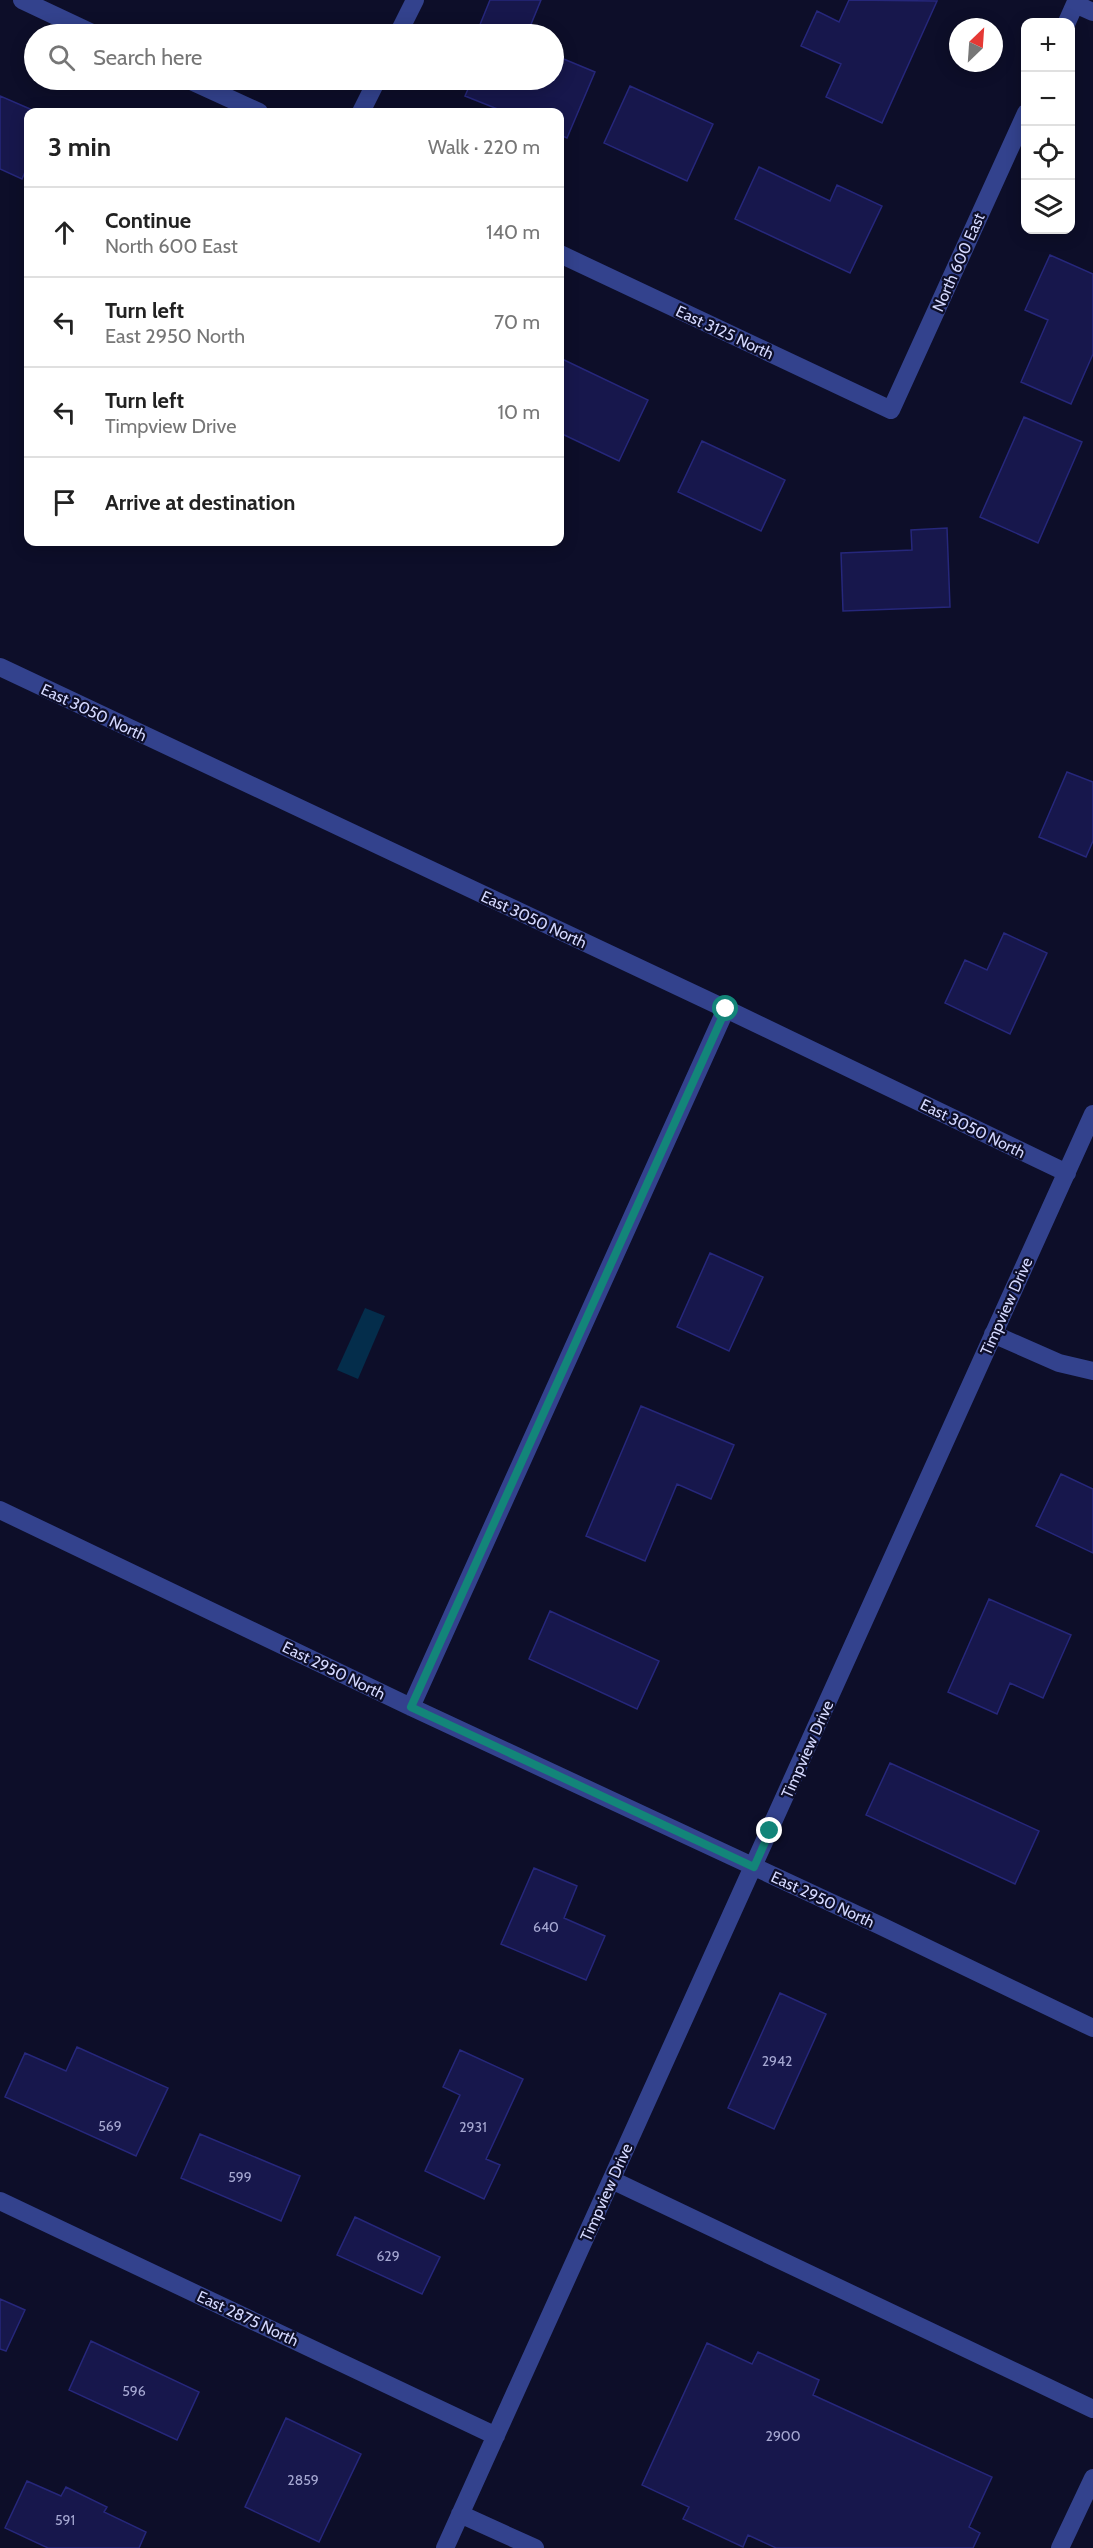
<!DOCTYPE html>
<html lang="en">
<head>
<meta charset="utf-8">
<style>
  :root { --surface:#fff; --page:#f2f2f2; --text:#222; --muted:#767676; --line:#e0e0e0 }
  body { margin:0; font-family:Cabin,sans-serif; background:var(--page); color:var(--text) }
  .controls { position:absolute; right:18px; top:18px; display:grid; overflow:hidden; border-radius:12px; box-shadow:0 3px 15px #0003 }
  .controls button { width:54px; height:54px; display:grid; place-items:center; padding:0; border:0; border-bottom:2px solid var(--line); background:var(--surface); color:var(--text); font:30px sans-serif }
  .compass { position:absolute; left:949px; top:18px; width:54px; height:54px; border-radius:50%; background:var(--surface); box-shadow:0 3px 15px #0003; rotate:25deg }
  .stop { position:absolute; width:18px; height:18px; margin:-14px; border:4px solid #138579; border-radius:50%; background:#fff }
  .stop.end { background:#138579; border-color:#fff; box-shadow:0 2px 6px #0008 }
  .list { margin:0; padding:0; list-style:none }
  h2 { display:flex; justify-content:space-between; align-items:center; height:78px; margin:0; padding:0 24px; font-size:26px }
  h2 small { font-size:20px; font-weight:400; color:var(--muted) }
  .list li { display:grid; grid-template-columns:39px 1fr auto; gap:18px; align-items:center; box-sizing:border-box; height:90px; padding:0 24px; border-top:2px solid var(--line) }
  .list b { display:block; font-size:22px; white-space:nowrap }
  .list p { margin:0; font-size:20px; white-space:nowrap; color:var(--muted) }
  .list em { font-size:20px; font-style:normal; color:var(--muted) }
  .icon { flex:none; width:33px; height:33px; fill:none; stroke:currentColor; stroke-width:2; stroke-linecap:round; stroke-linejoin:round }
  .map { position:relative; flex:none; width:1093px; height:2548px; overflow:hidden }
  .search { position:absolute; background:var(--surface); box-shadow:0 3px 15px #0003; left:24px; top:24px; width:540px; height:66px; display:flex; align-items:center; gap:15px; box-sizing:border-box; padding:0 21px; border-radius:33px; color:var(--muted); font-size:22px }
  .panel { position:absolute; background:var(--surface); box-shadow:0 3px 15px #0003; left:24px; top:108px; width:540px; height:438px; border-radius:12px }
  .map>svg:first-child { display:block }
  .water { fill:#042d4b }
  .building { fill:#17174c; stroke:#26277b; stroke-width:1.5 }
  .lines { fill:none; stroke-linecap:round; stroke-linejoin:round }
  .minor { stroke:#33428d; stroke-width:18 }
  .route { stroke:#138579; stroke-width:8 }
  .labels { text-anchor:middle; stroke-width:4.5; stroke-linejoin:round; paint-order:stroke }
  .number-label { font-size:14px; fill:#a6a8d2 }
  .street-label { font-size:16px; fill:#d5d9ff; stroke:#0d0e29 }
</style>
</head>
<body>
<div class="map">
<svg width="1093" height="2548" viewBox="0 0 1093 2548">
  <rect width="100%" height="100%" fill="#0d0e29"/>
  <path class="water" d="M365,1308L385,1316L358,1379L337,1370Z"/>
  <path class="building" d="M490,0H541L527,34H491V32L479,27Z
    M849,0L937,1L882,123L826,97L841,64L801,46L817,11L839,22Z
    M554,55L595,72L567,138L560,135V112H505L465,96L472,80H554Z
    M630,86L713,124L687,181L604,143Z
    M0,96L37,112H28V165L22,179L0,169Z
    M759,167L830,201L837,185L882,206L850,273L735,219Z
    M1050,255L1093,274V354L1071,404L1021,382L1048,320L1025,310Z
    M560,358L648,400L619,461L560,433Z
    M1024,417L1082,442L1038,543L980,517Z
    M702,441L785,480L761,531L678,492Z
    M947,528L950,607L843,611L841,553L912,550L911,530Z
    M1067,772L1093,782V841L1086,857L1039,837Z
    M1004,933L1047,953L1010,1034L945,1003L965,960L987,970Z
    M710,1253L763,1277L729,1351L677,1327Z
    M641,1406L734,1445L711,1499L677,1484L645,1561L586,1536Z
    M1061,1474L1093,1489V1553L1036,1526Z
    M989,1599L1071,1635L1043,1698L1010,1683L997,1714L948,1692Z
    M550,1611L659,1661L637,1709L529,1659Z
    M890,1763L1039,1831L1015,1884L866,1815Z
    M534,1868L577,1886L564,1918L605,1936L586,1980L501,1944Z
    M780,1993L826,2014L774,2129L728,2108Z
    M77,2047L168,2088L136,2156L5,2097L25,2053L66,2071Z
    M460,2050L523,2079L486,2159L500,2165L484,2199L425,2171L460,2095L443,2087Z
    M200,2134L300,2176L281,2221L181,2178Z
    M355,2217L440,2257L422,2294L337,2255Z
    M0,2299L25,2310L6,2351L0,2349Z
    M91,2341L199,2392L177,2440L69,2390Z
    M707,2343L752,2364L758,2352L819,2380L813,2395L992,2477L969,2527L980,2533L973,2548H776L748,2535L743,2547L683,2519L689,2507L642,2485Z
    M286,2418L361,2454L319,2542L245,2507Z
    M27,2481L61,2496L66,2487L107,2507L104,2512L146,2532L139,2548H48L5,2528Z"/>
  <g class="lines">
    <path class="minor" d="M22,0L94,34
      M1067,22L1075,4L1093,12
      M398,34L415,0
      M189,80L259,112
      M361,112L377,80
      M560,254L891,410L1026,113
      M0,667L726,1009L1067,1173
      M993,1334L1059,1363L1093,1371
      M0,1510L411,1707L879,1925L1093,2028
      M411,1707L726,1009
      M612,2180L1093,2409
      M0,2201L496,2436
      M460,2514L535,2548
      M445,2548L1093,1114
      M1060,2548L1093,2478"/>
  </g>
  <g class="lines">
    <path class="route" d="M726,1009L411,1707L754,1867L770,1831"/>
  </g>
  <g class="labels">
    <g class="number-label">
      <text x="546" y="1932">640</text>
      <text x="777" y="2066">2942</text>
      <text x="110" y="2131">569</text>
      <text x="473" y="2132">2931</text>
      <text x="240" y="2182">599</text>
      <text x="388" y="2261">629</text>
      <text x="134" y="2396">596</text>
      <text x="783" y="2441">2900</text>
      <text x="303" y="2485">2859</text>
      <text x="65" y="2525">591</text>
    </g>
    <g class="street-label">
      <text transform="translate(958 262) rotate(-66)" y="6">North 600 East</text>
      <text transform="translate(725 332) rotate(25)" y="6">East 3125 North</text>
      <text transform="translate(94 712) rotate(25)" y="6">East 3050 North</text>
      <text transform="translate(534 919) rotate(25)" y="6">East 3050 North</text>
      <text transform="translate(973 1128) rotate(26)" y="6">East 3050 North</text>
      <text transform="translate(1006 1306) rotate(-66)" y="6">Timpview Drive</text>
      <text transform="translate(334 1670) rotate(26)" y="6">East 2950 North</text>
      <text transform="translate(807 1749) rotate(-66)" y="6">Timpview Drive</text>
      <text transform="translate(823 1899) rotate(25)" y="6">East 2950 North</text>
      <text transform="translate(606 2192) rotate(-66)" y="6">Timpview Drive</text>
      <text transform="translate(248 2318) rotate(25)" y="6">East 2875 North</text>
    </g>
  </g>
</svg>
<div class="controls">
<button>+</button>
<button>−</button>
<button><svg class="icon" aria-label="locate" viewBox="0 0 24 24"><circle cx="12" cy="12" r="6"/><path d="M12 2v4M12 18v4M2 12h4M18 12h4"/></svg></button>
<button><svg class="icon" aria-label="layers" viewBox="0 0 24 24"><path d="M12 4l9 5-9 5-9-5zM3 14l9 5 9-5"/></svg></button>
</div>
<svg class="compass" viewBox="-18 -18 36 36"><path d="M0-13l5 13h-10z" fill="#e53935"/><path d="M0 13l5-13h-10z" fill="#767676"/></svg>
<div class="stop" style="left:726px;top:1009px"></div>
<div class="stop end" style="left:770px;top:1831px"></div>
<div class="search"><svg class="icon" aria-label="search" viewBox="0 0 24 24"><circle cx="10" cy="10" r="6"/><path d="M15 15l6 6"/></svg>Search here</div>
<section class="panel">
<h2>3 min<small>Walk · 220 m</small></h2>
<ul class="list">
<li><svg class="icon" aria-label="ahead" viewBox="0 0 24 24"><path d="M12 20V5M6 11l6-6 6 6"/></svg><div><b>Continue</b><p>North 600 East</p></div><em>140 m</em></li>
<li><svg class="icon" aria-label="left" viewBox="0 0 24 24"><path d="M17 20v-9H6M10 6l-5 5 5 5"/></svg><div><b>Turn left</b><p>East 2950 North</p></div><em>70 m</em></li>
<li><svg class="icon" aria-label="left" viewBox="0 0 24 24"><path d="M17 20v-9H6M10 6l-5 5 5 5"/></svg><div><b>Turn left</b><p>Timpview Drive</p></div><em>10 m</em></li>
<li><svg class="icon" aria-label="arrive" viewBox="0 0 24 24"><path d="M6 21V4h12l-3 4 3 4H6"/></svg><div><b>Arrive at destination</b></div></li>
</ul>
</section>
</div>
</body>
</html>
